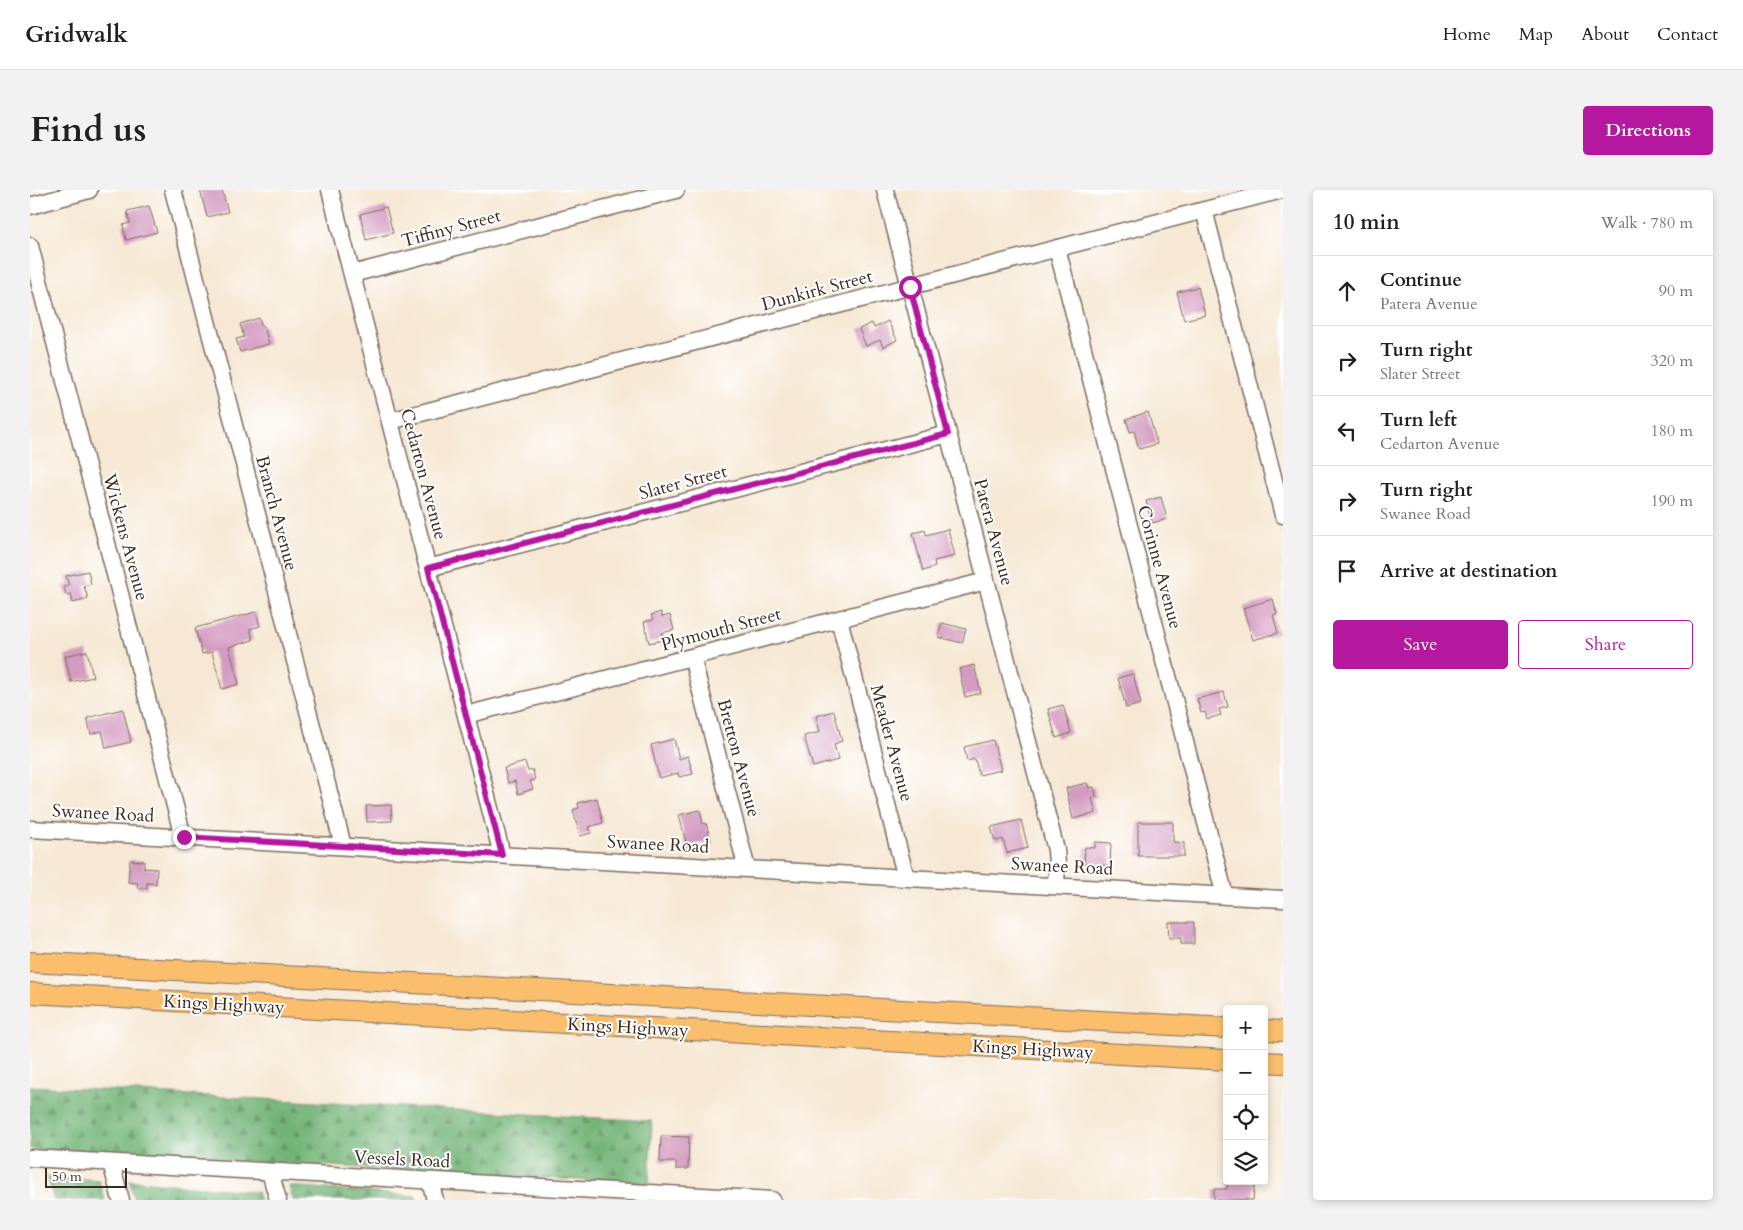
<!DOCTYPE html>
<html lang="en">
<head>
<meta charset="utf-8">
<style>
  :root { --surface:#fff; --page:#f2f2f2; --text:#202124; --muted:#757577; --line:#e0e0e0; --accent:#b5179e }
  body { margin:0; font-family:Cardo,serif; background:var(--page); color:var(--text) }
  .controls { position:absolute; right:15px; bottom:15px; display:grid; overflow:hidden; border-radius:5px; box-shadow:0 2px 8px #0003 }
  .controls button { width:45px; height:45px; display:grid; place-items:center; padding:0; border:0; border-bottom:1px solid var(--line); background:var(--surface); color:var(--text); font:25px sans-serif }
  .scale { position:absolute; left:15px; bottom:12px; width:82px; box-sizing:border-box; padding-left:5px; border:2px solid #3b2a1e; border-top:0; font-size:14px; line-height:18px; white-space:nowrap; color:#3b2a1e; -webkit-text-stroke:4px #fff; paint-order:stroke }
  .stop { position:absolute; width:15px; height:15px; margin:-11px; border:4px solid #b5179e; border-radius:50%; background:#fff }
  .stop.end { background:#b5179e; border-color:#fff; box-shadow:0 1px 5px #0008 }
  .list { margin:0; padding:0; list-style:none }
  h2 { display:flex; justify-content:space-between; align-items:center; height:65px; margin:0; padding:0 20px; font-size:21px }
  h2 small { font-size:16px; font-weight:400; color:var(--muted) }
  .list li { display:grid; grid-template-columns:32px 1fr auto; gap:15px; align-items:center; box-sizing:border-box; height:70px; padding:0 20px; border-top:1px solid var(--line) }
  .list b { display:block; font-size:19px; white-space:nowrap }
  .list p { margin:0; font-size:16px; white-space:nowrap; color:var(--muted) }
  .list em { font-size:16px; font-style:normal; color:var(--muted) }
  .actions { display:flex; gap:10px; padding:15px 20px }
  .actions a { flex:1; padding:11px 0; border:1px solid var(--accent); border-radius:5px; text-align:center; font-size:18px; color:var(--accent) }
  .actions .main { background:var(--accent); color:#fff }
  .icon { flex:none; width:28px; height:28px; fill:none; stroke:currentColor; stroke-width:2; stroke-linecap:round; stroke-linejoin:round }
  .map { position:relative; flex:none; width:1253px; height:1010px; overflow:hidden; border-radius:5px }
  header { display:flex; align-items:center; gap:30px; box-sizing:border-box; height:70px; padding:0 25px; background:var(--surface); border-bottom:1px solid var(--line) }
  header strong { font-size:24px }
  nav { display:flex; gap:28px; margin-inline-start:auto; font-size:18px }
  .intro { display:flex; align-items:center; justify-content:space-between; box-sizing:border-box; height:120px; padding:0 30px }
  h1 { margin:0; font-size:35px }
  .button { padding:12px 22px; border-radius:5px; background:var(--accent); color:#fff; font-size:18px; font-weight:700 }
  main { display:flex; gap:30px; padding:0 30px }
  aside { flex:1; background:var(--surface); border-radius:5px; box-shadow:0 2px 8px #0003 }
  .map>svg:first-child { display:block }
  .forest { fill:url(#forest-firs); stroke:#566f4a }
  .building { fill:#d49bc1 }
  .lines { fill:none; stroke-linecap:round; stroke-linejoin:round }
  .minor-casing { stroke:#7c6c5e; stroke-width:19 }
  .major-casing { stroke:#7c6c5e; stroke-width:22 }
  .minor { stroke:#fff; stroke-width:16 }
  .major { stroke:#fabe6d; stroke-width:20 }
  .route { stroke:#b5179e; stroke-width:6 }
  .labels { text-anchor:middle; stroke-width:4; stroke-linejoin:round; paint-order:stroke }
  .street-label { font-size:18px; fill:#3b2a1e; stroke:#fff }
</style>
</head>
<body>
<header>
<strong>Gridwalk</strong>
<nav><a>Home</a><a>Map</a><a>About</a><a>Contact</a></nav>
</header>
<div class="intro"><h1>Find us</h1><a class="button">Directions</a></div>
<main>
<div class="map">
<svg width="1253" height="1010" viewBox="0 0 1253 1010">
  <defs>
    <pattern id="forest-firs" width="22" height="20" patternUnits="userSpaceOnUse" patternTransform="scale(1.25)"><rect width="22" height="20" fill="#72b477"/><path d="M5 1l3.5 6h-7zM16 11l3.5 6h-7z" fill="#5f9361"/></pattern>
  </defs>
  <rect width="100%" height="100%" fill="#fff"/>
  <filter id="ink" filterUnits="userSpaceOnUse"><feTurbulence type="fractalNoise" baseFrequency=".02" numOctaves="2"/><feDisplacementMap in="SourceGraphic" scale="10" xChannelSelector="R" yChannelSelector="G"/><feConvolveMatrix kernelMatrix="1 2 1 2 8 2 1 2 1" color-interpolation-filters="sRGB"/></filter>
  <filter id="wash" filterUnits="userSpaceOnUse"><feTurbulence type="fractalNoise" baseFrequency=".0096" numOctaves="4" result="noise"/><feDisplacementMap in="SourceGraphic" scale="20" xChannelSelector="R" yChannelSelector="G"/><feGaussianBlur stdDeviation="1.12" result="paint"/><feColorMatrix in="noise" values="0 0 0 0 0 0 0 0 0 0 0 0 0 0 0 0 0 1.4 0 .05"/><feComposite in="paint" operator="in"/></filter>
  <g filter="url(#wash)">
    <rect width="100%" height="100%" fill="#f6e8d4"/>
    <path class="forest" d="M0,896L622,931L619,994L0,959Z
      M17,986L69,990L75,1010H24Z
      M99,990L227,1002L230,1010H104Z
      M259,996L386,1006L387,1010H263Z"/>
    <g id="blocks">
      <path class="building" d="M170,0H192L198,22L177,27Z
        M119,16L127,42L96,50L93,35L100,33L97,21Z
        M356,17L363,43L336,50L330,24Z
        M1168,97L1175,125L1154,130L1147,102Z
        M229,128L232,137L234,136L239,154L210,162L206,149L214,147L210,134Z
        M858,131L867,150L853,157L850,150L836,156L829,139L842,133L844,138Z
        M1118,222L1127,254L1109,259L1104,241L1100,242L1096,229Z
        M1131,307L1137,329L1122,333L1116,311Z
        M918,339L925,366L904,371L905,377L893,381L883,343L895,340L896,345Z
        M58,381L61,394L54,396L58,409L43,413L41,404L36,405L34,396L39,395L36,386Z
        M1243,409L1247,424L1243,425L1248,443L1223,450L1213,418Z
        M226,422L230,436L220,439L223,450L199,457L209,494L192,499L182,462L172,464L165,438Z
        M631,422L632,427L640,425L644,440L632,443L633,450L619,453L614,432L623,430L621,425Z
        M912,433L936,439L932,453L908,447Z
        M57,461L63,487L41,492L35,466Z
        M944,475L951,503L935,507L929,479Z
        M1103,484L1111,514L1096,518L1088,488Z
        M1194,502L1198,517L1189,519L1191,525L1177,529L1175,522L1171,523L1167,509Z
        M1033,515L1041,543L1026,548L1018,519Z
        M93,519L101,552L76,558L72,541L61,544L57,528Z
        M804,521L812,551L804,554L808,570L783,577L774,546L790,542L786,526Z
        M644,549L649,569L658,566L663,584L649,587L648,583L629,588L621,555Z
        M963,550L971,580L949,585L945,569L937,571L934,557Z
        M495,572L498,581L503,580L505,590L500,591L503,599L488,604L485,591L478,593L474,578Z
        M1057,593L1059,598L1064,597L1066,607L1062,608L1066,623L1043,629L1036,598Z
        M567,608L573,633L559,637L561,643L550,646L543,620L549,618L548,613Z
        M361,615L362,631L337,632L336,616Z
        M670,620L673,634L676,633L681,651L657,657L649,625Z
        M991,630L998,658L977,663L973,649L965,651L961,637Z
        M1108,632H1143V652L1154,653V666H1108Z
        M1065,652L1081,653L1080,676L1054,674L1055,657L1065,658Z
        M100,670L114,671V678L127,679L126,694L117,693V698H107L108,693L98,692Z
        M1138,732H1164V754H1151V748H1139Z
        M631,946L659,947L658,979H646V972H630Z
        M1198,991H1225L1223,1010H1184V999H1197Z"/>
    </g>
  </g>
  <g filter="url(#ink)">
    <use href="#blocks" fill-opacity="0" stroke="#7c6c5e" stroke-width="1"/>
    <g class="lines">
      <defs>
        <path id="minor" d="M143,0L313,656
          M300,0L472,665
          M855,0L1026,660L1027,674L1026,696
          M0,16L59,0
          M1174,20L1253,325
          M0,56L153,647
          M1027,58L1195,706
          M322,84L646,0
          M360,231L1252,0
          M398,378L918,244
          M809,429L876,688
          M662,467L717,679
          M436,525L956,391
          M0,639L1253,709
          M0,968L742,1010
          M81,973L91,1010
          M240,982L248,1010
          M400,991L405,1010"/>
        <path id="major" d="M0,772L1197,838
          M0,803L1197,870
          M1234,840L1253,841
          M1234,872L1253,873"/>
      </defs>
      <use href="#minor" class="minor-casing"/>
      <use href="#major" class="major-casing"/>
      <use href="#minor" class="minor"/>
      <use href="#major" class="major"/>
    </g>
  </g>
  <g class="lines" filter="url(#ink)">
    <path class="route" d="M154,647L472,665L398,378L918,244L880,97"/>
  </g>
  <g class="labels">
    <g class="street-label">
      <text transform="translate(421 38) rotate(-15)" y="6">Tiffiny Street</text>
      <text transform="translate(787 100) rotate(-15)" y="6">Dunkirk Street</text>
      <text transform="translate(394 284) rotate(75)" y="6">Cedarton Avenue</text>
      <text transform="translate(653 292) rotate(-15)" y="6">Slater Street</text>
      <text transform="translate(247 323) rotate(75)" y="6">Branch Avenue</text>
      <text transform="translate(964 342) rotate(75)" y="6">Patera Avenue</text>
      <text transform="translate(96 347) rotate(75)" y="6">Wickens Avenue</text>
      <text transform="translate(1130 377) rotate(75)" y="6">Corinne Avenue</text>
      <text transform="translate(691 439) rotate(-15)" y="6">Plymouth Street</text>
      <text transform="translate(862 553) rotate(75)" y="6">Meader Avenue</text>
      <text transform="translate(709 568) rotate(75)" y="6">Bretton Avenue</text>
      <text transform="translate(73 623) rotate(3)" y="6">Swanee Road</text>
      <text transform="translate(628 654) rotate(3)" y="6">Swanee Road</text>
      <text transform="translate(1032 676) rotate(3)" y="6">Swanee Road</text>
      <text transform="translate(194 814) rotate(3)" y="6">Kings Highway</text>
      <text transform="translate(598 837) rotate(3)" y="6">Kings Highway</text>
      <text transform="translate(1003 859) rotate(3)" y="6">Kings Highway</text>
      <text transform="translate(372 969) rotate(3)" y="6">Vessels Road</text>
    </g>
  </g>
</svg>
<div class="controls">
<button>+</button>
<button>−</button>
<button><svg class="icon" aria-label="locate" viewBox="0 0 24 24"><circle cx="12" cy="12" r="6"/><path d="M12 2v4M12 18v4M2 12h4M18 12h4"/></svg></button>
<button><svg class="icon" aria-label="layers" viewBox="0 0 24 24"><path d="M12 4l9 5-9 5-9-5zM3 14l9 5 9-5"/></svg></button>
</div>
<div class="scale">50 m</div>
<div class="stop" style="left:880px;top:97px"></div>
<div class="stop end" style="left:154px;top:647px"></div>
</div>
<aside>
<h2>10 min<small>Walk · 780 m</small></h2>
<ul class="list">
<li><svg class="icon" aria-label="ahead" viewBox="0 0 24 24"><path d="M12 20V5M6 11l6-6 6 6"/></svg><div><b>Continue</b><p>Patera Avenue</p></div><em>90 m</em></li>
<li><svg class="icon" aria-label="right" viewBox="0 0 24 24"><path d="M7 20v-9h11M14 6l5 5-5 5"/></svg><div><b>Turn right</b><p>Slater Street</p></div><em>320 m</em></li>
<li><svg class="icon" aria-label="left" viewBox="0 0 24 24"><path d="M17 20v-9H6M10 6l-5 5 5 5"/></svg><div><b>Turn left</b><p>Cedarton Avenue</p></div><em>180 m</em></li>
<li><svg class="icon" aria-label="right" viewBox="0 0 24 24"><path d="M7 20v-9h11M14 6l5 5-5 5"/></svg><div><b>Turn right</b><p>Swanee Road</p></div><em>190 m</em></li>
<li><svg class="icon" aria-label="arrive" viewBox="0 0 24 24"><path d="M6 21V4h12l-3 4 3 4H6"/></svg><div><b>Arrive at destination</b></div></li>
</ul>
<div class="actions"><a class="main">Save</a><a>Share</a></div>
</aside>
</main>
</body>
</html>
